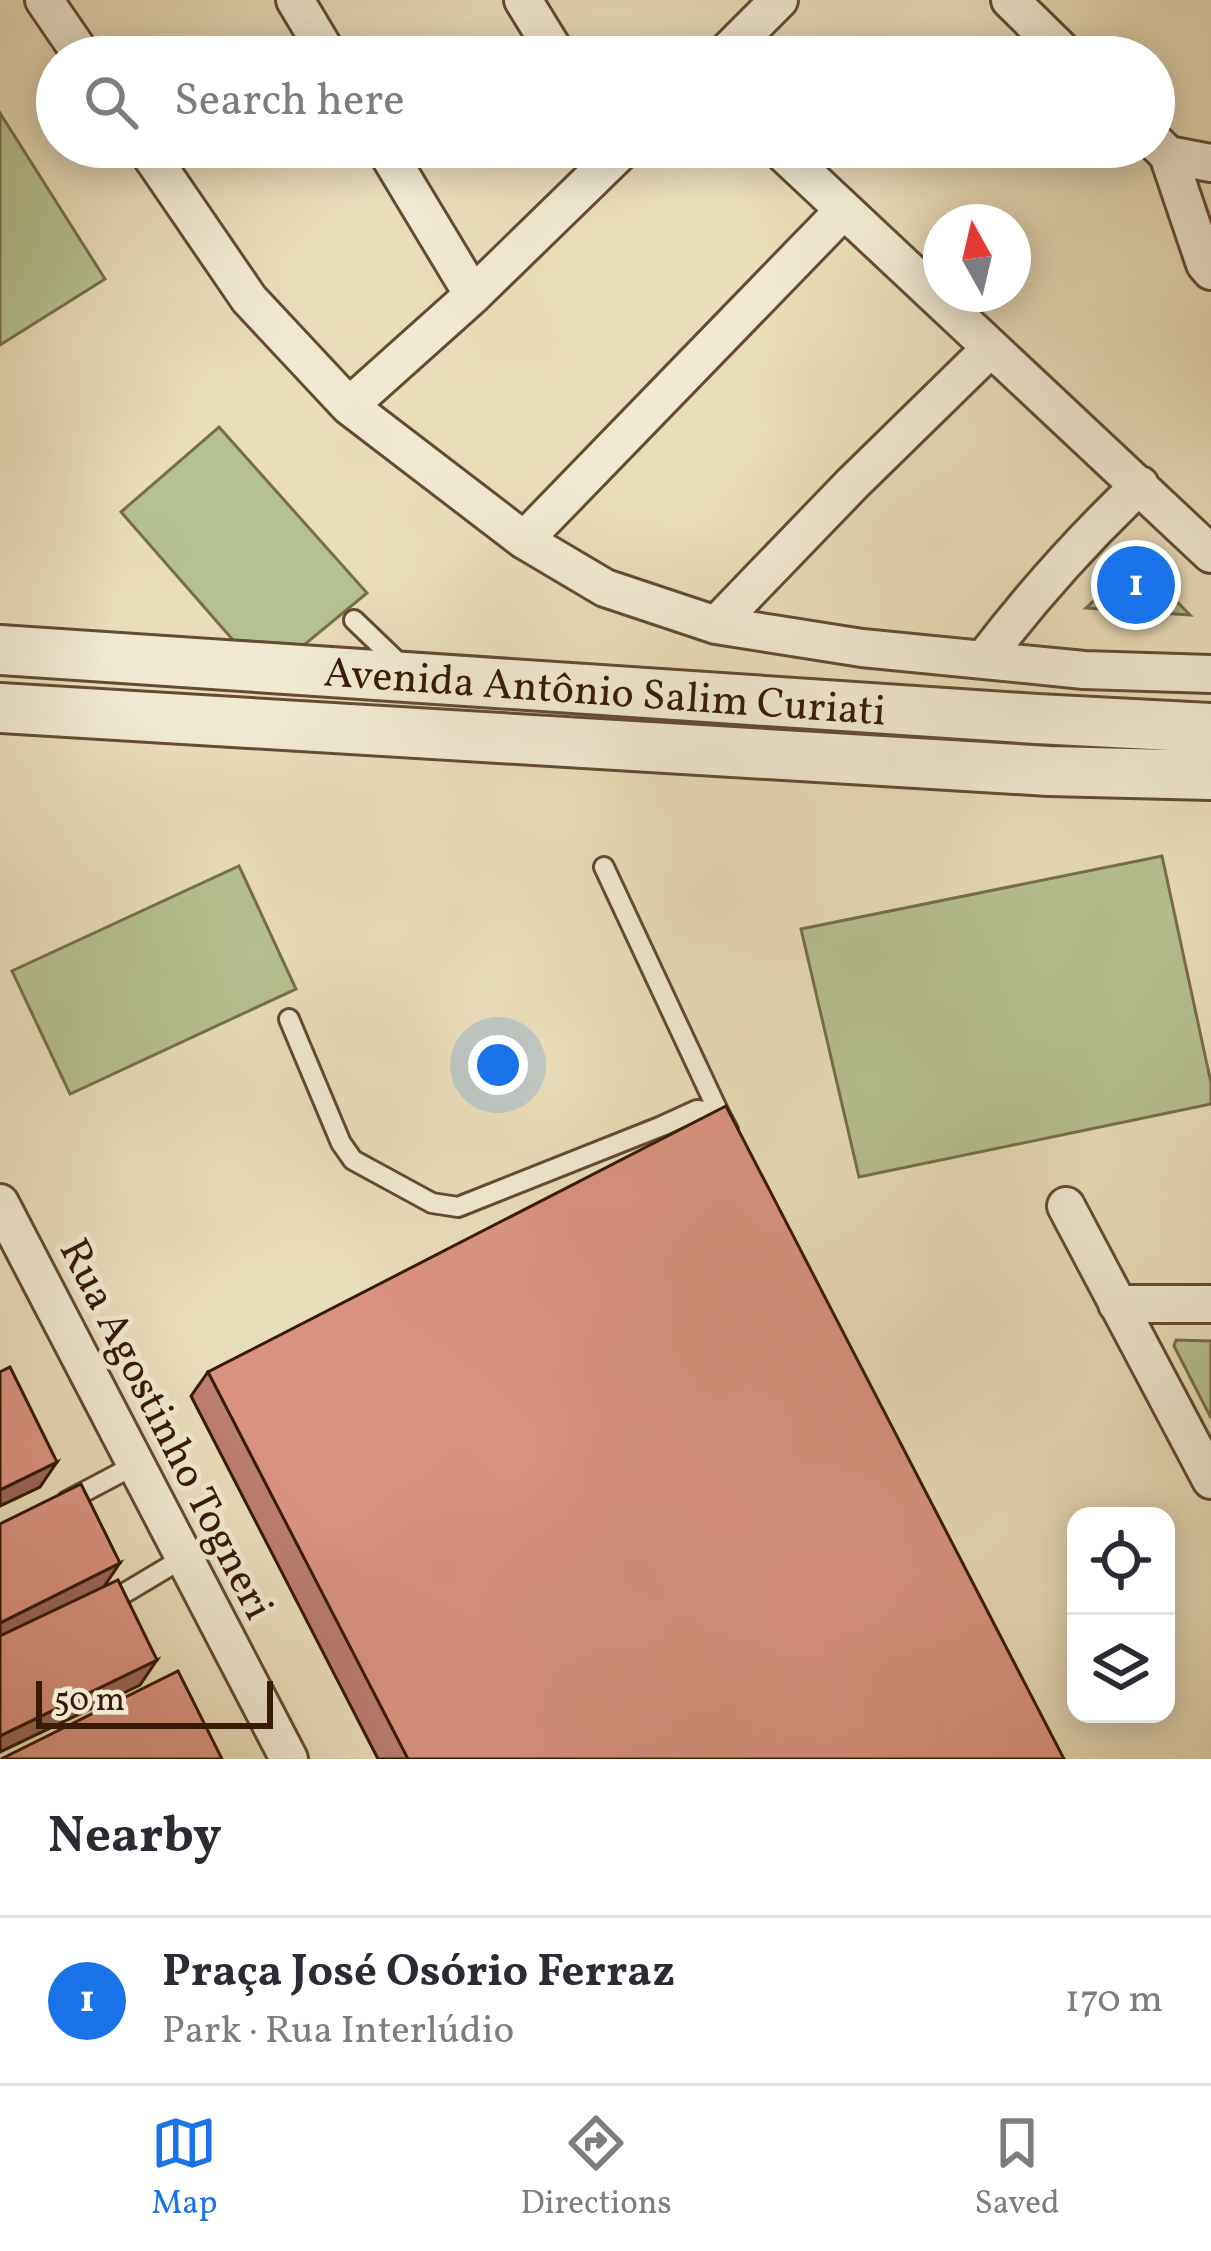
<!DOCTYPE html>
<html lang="en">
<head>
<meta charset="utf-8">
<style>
  :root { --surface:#fff; --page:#f2f2f3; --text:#2b2b33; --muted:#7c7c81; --line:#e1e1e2; --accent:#1a73e8 }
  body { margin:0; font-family:Vollkorn,serif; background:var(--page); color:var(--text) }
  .controls { position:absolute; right:36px; bottom:36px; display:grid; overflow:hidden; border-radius:24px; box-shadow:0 6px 30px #0003 }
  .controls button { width:108px; height:108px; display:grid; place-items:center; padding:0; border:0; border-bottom:3px solid var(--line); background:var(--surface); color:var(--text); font:60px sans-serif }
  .compass { position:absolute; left:923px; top:204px; width:108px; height:108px; border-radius:50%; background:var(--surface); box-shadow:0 6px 30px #0003; rotate:352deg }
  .scale { position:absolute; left:36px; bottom:30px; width:237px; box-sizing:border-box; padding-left:12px; border:6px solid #381a06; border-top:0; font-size:33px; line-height:42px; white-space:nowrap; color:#381a06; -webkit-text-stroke:9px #f1e9d2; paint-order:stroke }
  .you { position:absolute; left:498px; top:1065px; width:42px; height:42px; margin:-30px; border:9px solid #fff; border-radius:50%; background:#1a73e8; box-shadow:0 0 0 18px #1a73e833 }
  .badge { display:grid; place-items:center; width:78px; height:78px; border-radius:50%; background:var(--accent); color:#fff; font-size:39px; font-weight:700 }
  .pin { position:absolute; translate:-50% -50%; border:6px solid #fff; box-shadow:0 3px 12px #0006 }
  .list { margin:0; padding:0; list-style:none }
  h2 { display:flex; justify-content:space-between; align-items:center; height:156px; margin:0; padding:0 48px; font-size:51px }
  h2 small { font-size:39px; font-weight:400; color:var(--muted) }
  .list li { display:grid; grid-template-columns:78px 1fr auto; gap:36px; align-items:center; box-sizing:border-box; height:168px; padding:0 48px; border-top:3px solid var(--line) }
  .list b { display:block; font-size:45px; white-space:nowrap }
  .list p { margin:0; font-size:39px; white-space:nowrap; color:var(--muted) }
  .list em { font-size:39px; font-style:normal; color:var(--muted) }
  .icon { flex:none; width:66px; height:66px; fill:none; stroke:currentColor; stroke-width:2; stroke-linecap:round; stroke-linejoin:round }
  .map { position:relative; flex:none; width:1211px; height:1759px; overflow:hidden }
  .search { position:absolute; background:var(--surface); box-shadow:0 6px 30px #0003; left:36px; right:36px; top:36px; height:132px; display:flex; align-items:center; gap:30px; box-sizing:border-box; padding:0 42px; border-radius:66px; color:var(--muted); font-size:45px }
  .sheet { height:324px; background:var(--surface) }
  nav { display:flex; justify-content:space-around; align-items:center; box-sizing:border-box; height:168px; border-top:3px solid var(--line); background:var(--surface); font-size:33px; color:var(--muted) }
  nav a { display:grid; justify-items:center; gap:6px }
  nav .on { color:var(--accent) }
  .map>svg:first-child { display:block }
  .green { fill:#b6c191; stroke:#776e4c; stroke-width:3 }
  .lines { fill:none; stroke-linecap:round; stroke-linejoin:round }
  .service-casing { stroke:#644b33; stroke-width:24 }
  .minor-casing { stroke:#644b33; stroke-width:42 }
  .tertiary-casing { stroke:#644b33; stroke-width:54 }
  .service { stroke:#f1e9d2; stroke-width:18 }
  .minor { stroke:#f1e9d2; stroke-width:36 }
  .tertiary { stroke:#f1e9d2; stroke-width:48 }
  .wall { fill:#bb7e6f; stroke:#381a06; stroke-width:3 }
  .shaded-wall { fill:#99675a; stroke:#381a06; stroke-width:3 }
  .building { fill:#da9381; stroke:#381a06; stroke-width:3 }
  .labels { text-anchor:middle; stroke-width:10; stroke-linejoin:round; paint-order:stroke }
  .street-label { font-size:42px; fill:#381a06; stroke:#f1e9d2 }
</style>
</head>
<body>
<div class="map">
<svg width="1211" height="1759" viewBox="0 0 1211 1759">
  <rect width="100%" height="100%" fill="#eaddba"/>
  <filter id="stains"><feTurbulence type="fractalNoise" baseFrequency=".00167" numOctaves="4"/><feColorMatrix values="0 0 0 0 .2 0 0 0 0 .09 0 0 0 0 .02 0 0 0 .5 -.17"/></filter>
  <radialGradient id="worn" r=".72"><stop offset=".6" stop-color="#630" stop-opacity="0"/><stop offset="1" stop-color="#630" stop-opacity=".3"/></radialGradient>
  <path class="green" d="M0,113L105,279L0,345Z
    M219,427L367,593L304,645L233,640L121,512Z
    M1137,561L1190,615L1086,608Z
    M1162,856L1211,1083V1104L859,1177L801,929Z
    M239,866L296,989L70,1094L12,971Z
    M1176,1340L1211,1341V1418L1174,1346Z"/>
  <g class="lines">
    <defs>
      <path id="service" d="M354,620L405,669
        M604,867L719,1113
        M289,1019L341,1143L353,1160L432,1203L458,1207L662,1126L697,1110L719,1113L728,1130
        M67,1501L137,1464
        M108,1603L185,1557"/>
      <path id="minor" d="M44,0L83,57
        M295,0L329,57
        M523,0L558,57
        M1010,0L1068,57
        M722,57L779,0
        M1154,141L1168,155L1205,264L1211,271
        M145,147L249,299L349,406L524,540L605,588L716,625L862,648L1084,670L1211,674
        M384,147L473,295
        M777,147L1211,554
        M1168,155L1211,163
        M349,406L473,295L625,147
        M524,540L844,210
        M716,625L852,484L991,348
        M984,659C1032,596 1083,539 1140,485
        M0,1203L289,1759
        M1066,1206L1211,1480
        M1117,1304H1211"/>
      <path id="tertiary" d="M0,650L1037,719L1211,728
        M0,708L1049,771L1211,775"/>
    </defs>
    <use href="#service" class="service-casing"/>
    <use href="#minor" class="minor-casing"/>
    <use href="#tertiary" class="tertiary-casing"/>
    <use href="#service" class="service"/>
    <use href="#minor" class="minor"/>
    <use href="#tertiary" class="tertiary"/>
  </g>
  <path class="wall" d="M208,1372L1064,1759H378L191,1396Z"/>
  <path class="shaded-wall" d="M57,1462L40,1487L0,1506V1490Z
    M120,1563L103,1588L0,1639V1623Z
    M157,1660L140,1685L0,1752V1736Z"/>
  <path class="building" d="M726,1106L1064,1759H408L208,1372Z
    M10,1367L57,1462L0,1490V1372Z
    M81,1484L120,1563L0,1623V1524Z
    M118,1580L157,1660L0,1736V1636Z
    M178,1671L222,1759H1Z"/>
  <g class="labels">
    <g class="street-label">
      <text transform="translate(605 690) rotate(4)" y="15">Avenida Antônio Salim Curiati</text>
      <text transform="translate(168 1428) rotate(63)" y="15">Rua Agostinho Togneri</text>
    </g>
  </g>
  <rect width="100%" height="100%" filter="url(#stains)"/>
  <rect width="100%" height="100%" fill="url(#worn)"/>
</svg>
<div class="controls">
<button><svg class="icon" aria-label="locate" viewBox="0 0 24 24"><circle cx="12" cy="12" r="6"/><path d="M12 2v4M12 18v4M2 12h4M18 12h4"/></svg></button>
<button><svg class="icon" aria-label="layers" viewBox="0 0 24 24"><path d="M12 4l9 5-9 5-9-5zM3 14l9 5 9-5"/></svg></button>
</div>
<svg class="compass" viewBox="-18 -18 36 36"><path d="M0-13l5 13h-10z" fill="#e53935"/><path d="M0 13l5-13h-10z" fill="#7c7c81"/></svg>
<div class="scale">50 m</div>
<div class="you"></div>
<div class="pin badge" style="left:1136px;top:585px">1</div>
<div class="search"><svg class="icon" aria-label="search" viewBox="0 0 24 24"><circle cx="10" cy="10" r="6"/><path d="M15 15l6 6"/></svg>Search here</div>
</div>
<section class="sheet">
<h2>Nearby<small></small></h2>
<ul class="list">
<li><span class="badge">1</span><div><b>Praça José Osório Ferraz</b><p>Park · Rua Interlúdio</p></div><em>170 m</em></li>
</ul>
</section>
<nav>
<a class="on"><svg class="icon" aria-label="map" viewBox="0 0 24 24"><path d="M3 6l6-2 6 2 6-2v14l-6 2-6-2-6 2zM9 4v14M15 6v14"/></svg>Map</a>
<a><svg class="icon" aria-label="directions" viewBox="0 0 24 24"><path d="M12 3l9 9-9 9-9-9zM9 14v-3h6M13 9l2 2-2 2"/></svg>Directions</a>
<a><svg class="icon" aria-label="saved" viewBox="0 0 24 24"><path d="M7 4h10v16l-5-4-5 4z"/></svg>Saved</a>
</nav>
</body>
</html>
